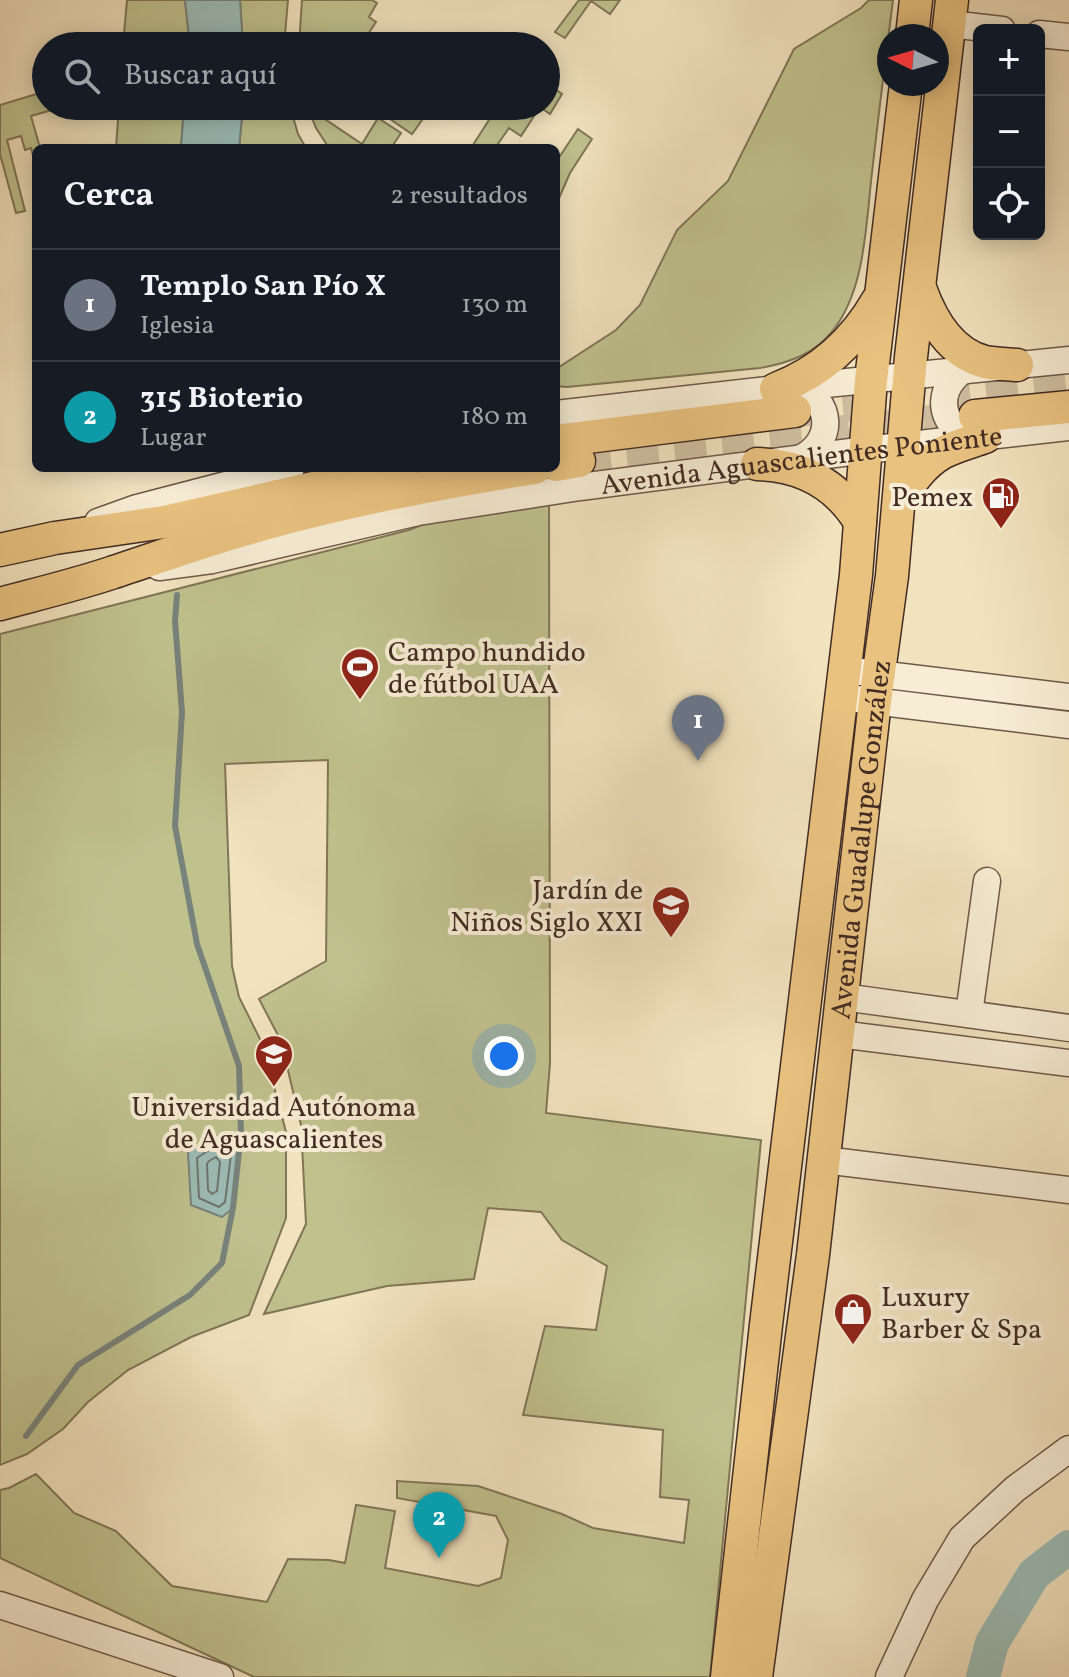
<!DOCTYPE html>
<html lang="es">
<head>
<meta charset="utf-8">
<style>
  :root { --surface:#171b24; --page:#20242c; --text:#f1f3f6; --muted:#9ea1a6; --line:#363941; --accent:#c59692 }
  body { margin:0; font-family:Vollkorn,serif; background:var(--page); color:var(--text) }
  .controls { position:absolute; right:24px; top:24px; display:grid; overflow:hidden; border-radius:12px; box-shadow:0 4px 20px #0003 }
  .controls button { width:72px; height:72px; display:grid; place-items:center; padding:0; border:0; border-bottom:2px solid var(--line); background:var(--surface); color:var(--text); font:40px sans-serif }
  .compass { position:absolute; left:877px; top:24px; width:72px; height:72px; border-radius:50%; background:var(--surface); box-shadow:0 4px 20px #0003; rotate:275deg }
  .you { position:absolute; left:504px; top:1056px; width:28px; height:28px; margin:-20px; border:6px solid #fff; border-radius:50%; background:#1a73e8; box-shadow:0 0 0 12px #1a73e833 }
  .badge { display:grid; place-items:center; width:52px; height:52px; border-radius:50%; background:var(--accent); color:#fff; font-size:26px; font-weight:700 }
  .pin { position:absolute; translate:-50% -66px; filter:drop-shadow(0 2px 4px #0008) }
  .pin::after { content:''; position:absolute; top:42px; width:28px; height:24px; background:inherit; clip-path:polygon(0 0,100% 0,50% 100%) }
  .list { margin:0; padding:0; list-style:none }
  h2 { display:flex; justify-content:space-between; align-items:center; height:104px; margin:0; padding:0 32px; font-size:34px }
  h2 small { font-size:26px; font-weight:400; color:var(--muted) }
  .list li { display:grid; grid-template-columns:52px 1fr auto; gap:24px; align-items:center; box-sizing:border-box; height:112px; padding:0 32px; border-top:2px solid var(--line) }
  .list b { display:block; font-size:30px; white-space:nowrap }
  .list p { margin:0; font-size:26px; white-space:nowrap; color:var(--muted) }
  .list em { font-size:26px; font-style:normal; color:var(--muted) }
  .icon { flex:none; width:44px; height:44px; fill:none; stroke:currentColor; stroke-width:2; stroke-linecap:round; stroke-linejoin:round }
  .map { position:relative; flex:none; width:1069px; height:1677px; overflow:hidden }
  .search { position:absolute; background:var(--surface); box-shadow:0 4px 20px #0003; left:32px; top:32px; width:528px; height:88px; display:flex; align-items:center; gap:20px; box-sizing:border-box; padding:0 28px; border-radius:44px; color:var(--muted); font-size:30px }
  .panel { position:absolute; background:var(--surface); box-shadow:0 4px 20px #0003; left:32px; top:144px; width:528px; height:328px; border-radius:12px }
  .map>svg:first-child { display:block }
  .green { fill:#c0c28e; stroke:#807658; stroke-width:2 }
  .water { fill:#9cbdb7; stroke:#78837c; stroke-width:2 }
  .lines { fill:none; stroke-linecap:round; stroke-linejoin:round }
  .shore { stroke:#6e746d; stroke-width:2 }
  .stream { stroke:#78837c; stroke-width:6 }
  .river { stroke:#9cbdb7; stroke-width:34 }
  .major-tunnel { stroke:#cfbea0; stroke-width:32; stroke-dasharray:32 16; stroke-linecap:butt }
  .minor-casing { stroke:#6d594a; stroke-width:29 }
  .major-casing { stroke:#412b23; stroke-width:35 }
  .minor { stroke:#f7edd5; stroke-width:26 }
  .major { stroke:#e9c280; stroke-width:32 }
  .labels { text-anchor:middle; stroke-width:8; stroke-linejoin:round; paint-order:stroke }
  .street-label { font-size:28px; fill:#412b23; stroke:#f7edd5 }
  .poi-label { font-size:28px; fill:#412b23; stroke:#f7edd5; text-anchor:end }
</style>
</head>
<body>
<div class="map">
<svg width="1069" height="1677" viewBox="0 0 1069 1677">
  <rect width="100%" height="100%" fill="#f2e3bf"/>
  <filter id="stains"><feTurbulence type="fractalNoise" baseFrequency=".0025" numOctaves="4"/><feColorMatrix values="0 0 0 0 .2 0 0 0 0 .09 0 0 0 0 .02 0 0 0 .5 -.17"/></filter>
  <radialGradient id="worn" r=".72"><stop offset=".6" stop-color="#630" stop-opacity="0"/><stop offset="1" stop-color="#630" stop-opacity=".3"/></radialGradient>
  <path class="green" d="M127,0H185L190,46H123Z
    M240,0H288L284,46H243Z
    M302,0H372L377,3L369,17L376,22L360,46H299Z
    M579,0H620L610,14L591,1L565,38L555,32Z
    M869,0H893C886,55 879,110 873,164C866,217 867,286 834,329C815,354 789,363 760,368L567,387L556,386V369L616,330L640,305L677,230L728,181L794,49L861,8Z
    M546,82L562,94L550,114L540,107L521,136L509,128L495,148H471L498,106H546Z
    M46,91V106H66L31,116L40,148H36V166L31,148L25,150L21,136L7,140L25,211L16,213L0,154V105Z
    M119,106H184L181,148H116Z
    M243,106H290L298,134L306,148H239Z
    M307,106H321L316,113L362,144L378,118L401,133L391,148H329L316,128Z
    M395,106H432L412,134L387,117Z
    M578,129L592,139L570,173L556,205V162Z
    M549,502L550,1063L546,1113L761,1140L710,1677H254L0,1558V1490L9,1488L36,1474L74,1513L116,1531L172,1586L267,1602L288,1559L329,1560L345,1563L356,1505L395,1511L385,1568L478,1586L501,1578L508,1540L496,1516L397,1498V1481L478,1486L562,1514L593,1528L684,1543L689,1500L660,1497L663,1430L523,1415L545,1326L596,1330L607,1266L562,1240L541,1212L488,1208L474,1279L387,1286L264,1314L306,1224L301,1125L281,1041L259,999L326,961L328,760L225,764L232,966L239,997L263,1045L286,1132V1218L249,1315L191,1337L128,1370L88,1402L63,1429L27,1454L0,1465V634L409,530L456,511Z"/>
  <path class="water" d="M185,0H240L243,46H190Z
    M184,106H243L239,148H181Z
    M241,1133L233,1208L222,1217L191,1205L188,1152L216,1136Z"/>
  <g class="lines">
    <path class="shore" d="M228,1143L232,1147L225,1202L219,1207L199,1198L197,1158L218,1144Z
      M216,1157L220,1162L217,1191L212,1194L208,1190L207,1164L209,1161Z"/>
    <path class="stream" d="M26,1436L78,1365L190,1295L222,1263L233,1208L241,1133L239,1066L197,944L175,826L182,712L175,621L177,595"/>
    <path class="river" d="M983,1677L992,1643L1034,1574L1069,1547"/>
    <path class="major-tunnel" d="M795,411L1069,383
      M579,461L975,416"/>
    <defs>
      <g id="minor">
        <path d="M950,24L1002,30"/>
        <path d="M1039,34L1069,37"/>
        <path d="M963,370C935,391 939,423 969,438"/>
        <path d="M796,387C834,399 835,443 799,459"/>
        <path d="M556,414L776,389L1069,360"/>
        <path d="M98,522L137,508L291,468"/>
        <path id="s1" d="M159,567L212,560L418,512L580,487L866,450L1069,427"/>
        <path d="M845,670L1069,697"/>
        <path d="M857,699L1069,725"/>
        <path d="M843,997L1069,1028"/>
        <path d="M969,1014L987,881"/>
        <path d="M839,1034L1069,1063"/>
        <path d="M824,1160L1069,1190"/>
        <path d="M0,1605L220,1677"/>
        <path d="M889,1677L925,1600L962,1538L1015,1489L1069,1449"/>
      </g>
      <g id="major">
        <path d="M912,36L916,0"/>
        <path d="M920,288C931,319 950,353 985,362C995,364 1007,364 1017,365"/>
        <path d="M776,389C821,372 854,342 878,300"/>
        <path d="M975,416L1069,407"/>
        <path d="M556,441L795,411"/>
        <path d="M757,464C801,465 837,484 860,522"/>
        <path d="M556,465L579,461"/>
        <path d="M899,503C908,484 923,464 942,453C955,446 971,442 985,437"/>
        <path d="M0,550L55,538L164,522L401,468"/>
        <path d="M0,604C37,594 75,585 111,573C157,558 203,541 250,528C343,501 439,483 535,468"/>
        <path d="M727,1677L766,1325L856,575L871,380L906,84"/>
        <path id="s2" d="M756,1677L813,1255L875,701L892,576L911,357L952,0"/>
      </g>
    </defs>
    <use href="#minor" class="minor-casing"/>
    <use href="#major" class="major-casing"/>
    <use href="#minor" class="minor"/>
    <use href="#major" class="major"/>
  </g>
  <defs>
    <symbol id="fuel-pin" viewBox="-11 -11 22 30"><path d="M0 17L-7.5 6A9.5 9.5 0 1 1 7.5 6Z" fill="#8f2418" stroke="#f7edd5"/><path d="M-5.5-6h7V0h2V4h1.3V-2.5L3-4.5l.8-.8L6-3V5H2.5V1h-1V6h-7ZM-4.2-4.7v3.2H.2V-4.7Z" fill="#fff"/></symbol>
    <symbol id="stadium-pin" viewBox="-11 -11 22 30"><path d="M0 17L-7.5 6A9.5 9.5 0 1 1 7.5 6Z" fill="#8f2418" stroke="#f7edd5"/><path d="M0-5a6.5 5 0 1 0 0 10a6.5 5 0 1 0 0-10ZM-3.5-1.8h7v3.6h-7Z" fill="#fff"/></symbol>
    <symbol id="school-pin" viewBox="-11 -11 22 30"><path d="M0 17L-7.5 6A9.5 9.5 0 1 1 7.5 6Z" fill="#8f2418" stroke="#f7edd5"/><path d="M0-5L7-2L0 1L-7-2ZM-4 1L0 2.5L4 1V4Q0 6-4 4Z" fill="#fff"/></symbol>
    <symbol id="university-pin" viewBox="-11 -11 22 30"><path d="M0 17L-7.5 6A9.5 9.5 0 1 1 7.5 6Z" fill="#8f2418" stroke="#f7edd5"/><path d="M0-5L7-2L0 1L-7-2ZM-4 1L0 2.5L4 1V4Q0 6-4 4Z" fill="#fff"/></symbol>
    <symbol id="shop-pin" viewBox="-11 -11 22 30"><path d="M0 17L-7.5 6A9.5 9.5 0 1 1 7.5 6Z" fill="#8f2418" stroke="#f7edd5"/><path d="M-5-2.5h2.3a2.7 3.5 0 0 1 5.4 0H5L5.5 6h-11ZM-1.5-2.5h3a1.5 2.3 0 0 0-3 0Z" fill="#fff"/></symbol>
  </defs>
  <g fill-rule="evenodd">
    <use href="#fuel-pin" x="979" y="474" width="44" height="60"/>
    <use href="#stadium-pin" x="338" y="645" width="44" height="60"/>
    <use href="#school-pin" x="649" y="883" width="44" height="60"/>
    <use href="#university-pin" x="252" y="1032" width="44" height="60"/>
    <use href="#shop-pin" x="831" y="1290" width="44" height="60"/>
  </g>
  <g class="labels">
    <g class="street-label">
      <text dy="10" stroke="none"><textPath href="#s1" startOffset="652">Avenida Aguascalientes Poniente</textPath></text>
      <text dy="10" stroke="none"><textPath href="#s2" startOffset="844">Avenida Guadalupe González</textPath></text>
    </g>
    <g class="poi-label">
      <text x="973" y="506">Pemex</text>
      <text x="388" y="661" text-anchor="start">Campo hundido<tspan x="388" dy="32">de fútbol UAA</tspan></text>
      <text x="643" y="899">Jardín de<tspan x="643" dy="32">Niños Siglo XXI</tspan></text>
      <text x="274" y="1116" text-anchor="middle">Universidad Autónoma<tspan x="274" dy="32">de Aguascalientes</tspan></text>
      <text x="881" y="1306" text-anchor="start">Luxury<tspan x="881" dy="32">Barber &amp; Spa</tspan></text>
    </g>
  </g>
  <rect width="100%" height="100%" filter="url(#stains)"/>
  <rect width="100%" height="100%" fill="url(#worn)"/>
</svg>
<div class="controls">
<button>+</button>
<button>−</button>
<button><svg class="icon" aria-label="locate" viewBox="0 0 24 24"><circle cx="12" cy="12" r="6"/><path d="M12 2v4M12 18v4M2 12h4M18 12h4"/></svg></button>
</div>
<svg class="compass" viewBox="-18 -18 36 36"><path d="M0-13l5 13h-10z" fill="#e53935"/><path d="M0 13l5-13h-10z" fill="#9ea1a6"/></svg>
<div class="you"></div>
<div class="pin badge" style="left:698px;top:761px;background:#6b7280">1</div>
<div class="pin badge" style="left:439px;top:1558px;background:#0f9aa8">2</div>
<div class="search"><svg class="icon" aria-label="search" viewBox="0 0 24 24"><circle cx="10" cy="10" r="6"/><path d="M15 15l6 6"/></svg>Buscar aquí</div>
<section class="panel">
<h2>Cerca<small>2 resultados</small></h2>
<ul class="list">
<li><span class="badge" style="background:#6b7280">1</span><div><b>Templo San Pío X</b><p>Iglesia</p></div><em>130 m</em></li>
<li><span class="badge" style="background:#0f9aa8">2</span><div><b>315 Bioterio</b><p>Lugar</p></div><em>180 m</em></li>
</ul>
</section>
</div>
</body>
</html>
